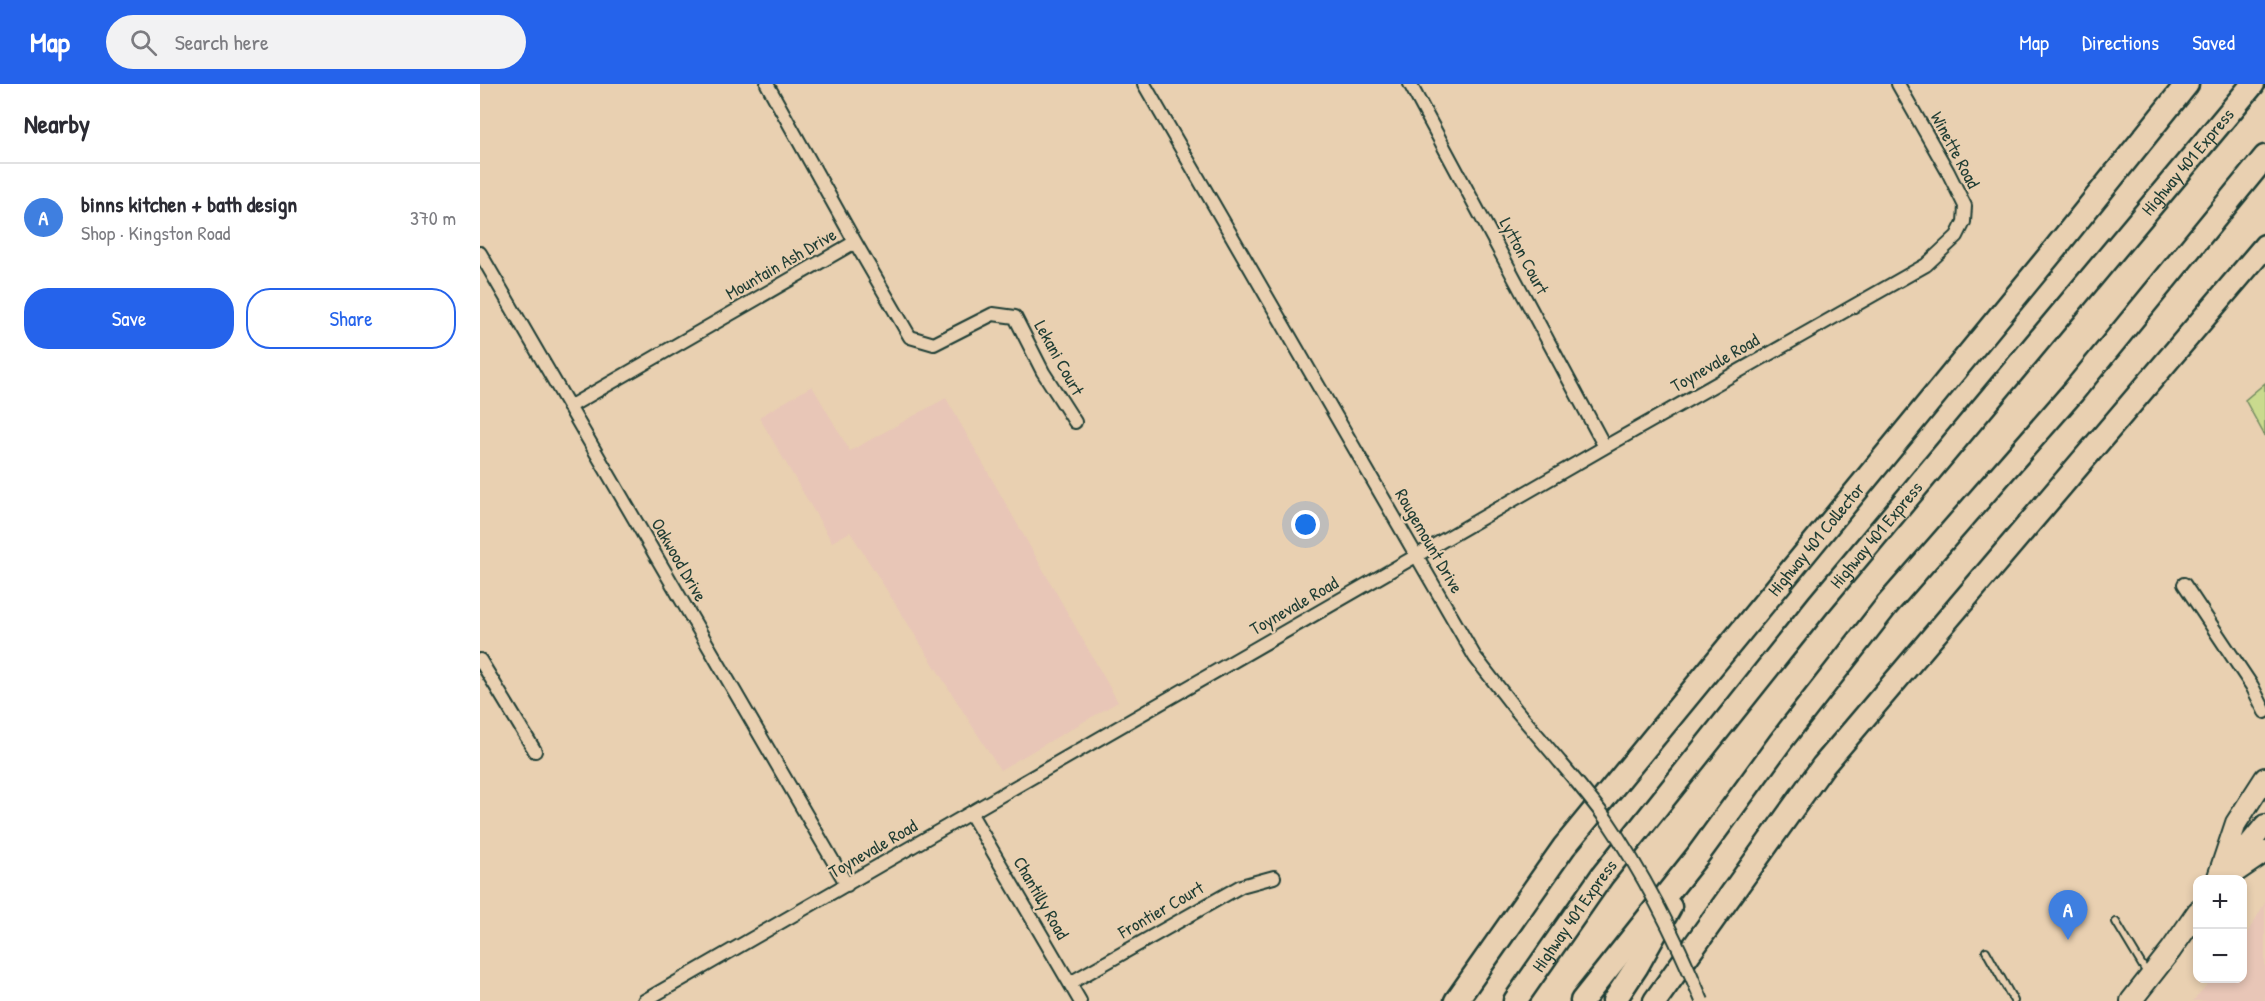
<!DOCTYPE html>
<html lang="en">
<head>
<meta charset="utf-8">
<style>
  :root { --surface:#fff; --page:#f2f2f3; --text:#2b2b33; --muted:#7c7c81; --line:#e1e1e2; --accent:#2563eb }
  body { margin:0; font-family:"Patrick Hand",sans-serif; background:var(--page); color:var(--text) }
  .controls { position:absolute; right:18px; bottom:18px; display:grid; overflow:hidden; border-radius:12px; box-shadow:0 3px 9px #0003 }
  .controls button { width:54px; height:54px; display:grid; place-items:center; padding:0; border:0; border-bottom:2px solid var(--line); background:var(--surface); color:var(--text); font:30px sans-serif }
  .you { position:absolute; left:826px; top:441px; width:21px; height:21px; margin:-15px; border:4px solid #fff; border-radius:50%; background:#1a73e8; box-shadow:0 0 0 9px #1a73e833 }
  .badge { display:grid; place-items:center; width:39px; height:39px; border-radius:50%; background:var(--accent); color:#fff; font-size:20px; font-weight:700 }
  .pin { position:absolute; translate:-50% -50px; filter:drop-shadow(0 2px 3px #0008) }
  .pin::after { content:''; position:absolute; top:32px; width:21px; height:18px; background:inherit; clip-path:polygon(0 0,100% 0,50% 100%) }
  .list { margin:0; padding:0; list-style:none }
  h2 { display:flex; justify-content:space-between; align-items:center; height:78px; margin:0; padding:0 24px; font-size:26px }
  h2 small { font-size:20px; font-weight:400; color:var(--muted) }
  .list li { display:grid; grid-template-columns:39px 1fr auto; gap:18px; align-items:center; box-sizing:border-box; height:108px; padding:0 24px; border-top:2px solid var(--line) }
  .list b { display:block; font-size:22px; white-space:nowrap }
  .list p { margin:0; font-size:20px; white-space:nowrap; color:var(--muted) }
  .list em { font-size:20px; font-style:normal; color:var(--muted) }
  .actions { display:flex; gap:12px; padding:18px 24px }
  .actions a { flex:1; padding:14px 0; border:2px solid var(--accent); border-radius:24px; text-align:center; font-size:21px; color:var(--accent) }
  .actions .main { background:var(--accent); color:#fff }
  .icon { flex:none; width:33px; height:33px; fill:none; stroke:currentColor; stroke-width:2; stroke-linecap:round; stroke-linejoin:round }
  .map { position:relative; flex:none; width:1785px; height:917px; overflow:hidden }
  header { display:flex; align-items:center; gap:36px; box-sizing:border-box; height:84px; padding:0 30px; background:var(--accent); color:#fff }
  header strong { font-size:28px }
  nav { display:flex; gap:33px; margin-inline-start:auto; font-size:21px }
  .search { width:420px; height:54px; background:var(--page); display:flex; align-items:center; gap:15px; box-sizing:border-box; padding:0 21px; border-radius:33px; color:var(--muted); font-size:22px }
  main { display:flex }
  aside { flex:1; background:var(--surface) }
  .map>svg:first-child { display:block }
  .built { fill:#e8c6b7 }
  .green { fill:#c9da8e; stroke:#748c61; stroke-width:1.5 }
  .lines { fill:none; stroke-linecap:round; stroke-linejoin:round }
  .lane-casing { stroke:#1f3d34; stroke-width:10 }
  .street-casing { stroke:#1f3d34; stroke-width:16 }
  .primary-casing { stroke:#1f3d34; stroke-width:24 }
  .highway-casing { stroke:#1f3d34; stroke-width:27 }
  .lane { stroke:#e9d0b1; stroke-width:6 }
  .street { stroke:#e9d0b1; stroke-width:12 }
  .primary { stroke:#e9d0b1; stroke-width:20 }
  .highway { stroke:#e9d0b1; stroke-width:22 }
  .street-bridge-casing { stroke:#1f3d34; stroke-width:16; stroke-linecap:butt }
  .street-bridge { stroke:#e9d0b1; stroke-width:12 }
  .labels { text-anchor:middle; stroke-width:4.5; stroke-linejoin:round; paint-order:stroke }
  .street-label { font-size:18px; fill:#1f3d34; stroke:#e9d0b1 }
</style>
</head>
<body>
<header>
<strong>Map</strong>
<div class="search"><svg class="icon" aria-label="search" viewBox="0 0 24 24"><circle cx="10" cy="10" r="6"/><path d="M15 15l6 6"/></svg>Search here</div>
<nav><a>Map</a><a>Directions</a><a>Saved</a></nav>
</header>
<main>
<aside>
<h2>Nearby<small></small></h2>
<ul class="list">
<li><span class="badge" style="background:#3f7fe0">A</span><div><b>binns kitchen + bath design</b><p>Shop · Kingston Road</p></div><em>370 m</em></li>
</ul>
<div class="actions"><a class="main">Save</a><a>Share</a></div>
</aside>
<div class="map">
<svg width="1785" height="917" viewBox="0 0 1785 917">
  <rect width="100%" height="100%" fill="#e9d0b1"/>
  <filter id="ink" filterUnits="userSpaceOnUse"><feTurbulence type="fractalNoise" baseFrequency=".0167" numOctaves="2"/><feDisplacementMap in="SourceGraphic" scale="12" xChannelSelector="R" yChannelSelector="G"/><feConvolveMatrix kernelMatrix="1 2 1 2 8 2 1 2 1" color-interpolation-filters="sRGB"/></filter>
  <g filter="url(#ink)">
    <path class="built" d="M332,302L370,367L466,314L638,618L520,686L370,448L352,458L279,333Z
      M1785,819V917H1713L1732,895L1762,894L1763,856Z"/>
    <path class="green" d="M1785,299V352L1765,316Z"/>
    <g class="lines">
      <defs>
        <path id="lane" d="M1636,838L1668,891
          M1506,867L1534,917"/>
        <path id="street" d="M287,0L375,158L430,253L454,260L513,230L535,233L563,288L595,338
          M664,0L995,573L1036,626L1080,678
          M930,0L1125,363
          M0,169L367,801
          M89,323L375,158
          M1704,500L1772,602L1785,628
          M0,576L55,667
          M491,730L600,917
          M590,899L761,802L794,793
          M164,917L1125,363L1446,181L1477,152L1484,138L1485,122L1468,88L1418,0"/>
        <path id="primary" d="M1757,787L1785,768
          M1742,793L1785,741
          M1737,796L1756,739L1785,694
          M1651,917L1691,866L1718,827"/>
        <g id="highway">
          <path id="s1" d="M976,917L1084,763L1574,166L1707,0"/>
          <path id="s2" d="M1035,917L1122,792L1338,521L1773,0"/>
          <path d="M1102,917L1218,771L1301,657L1407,521L1593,308L1785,73"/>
          <path d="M1134,917L1157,882L1190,823"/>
          <path d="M1175,917L1343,682L1785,162"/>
        </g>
      </defs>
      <use href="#lane" class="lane-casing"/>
      <use href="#street" class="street-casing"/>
      <use href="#primary" class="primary-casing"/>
      <use href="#highway" class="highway-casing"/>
      <use href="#lane" class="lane"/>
      <use href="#street" class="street"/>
      <use href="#primary" class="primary"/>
      <use href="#highway" class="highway"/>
      <defs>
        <path id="street-bridge" d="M1080,678C1096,697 1112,716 1126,735C1165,792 1196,854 1222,917"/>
      </defs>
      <use href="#street-bridge" class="street-bridge-casing"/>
      <use href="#street-bridge" class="street-bridge"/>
    </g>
  </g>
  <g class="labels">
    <g class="street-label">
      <text transform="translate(1475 66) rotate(62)" y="6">Winette Road</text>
      <text dy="6" stroke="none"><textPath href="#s2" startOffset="1076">Highway 401 Express</textPath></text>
      <text transform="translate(1044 172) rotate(62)" y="6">Lytton Court</text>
      <text transform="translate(301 180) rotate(-30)" y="6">Mountain Ash Drive</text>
      <text transform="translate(579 274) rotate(61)" y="6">Lekani Court</text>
      <text transform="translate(1235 279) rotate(-30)" y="6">Toynevale Road</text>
      <text dy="6" stroke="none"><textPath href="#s2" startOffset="590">Highway 401 Express</textPath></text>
      <text dy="6" stroke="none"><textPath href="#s1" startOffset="586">Highway 401 Collector</textPath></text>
      <text transform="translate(949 457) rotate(60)" y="6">Rougemount Drive</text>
      <text transform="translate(199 476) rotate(60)" y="6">Oakwood Drive</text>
      <text transform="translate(814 522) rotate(-30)" y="6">Toynevale Road</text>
      <text transform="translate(393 765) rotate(-30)" y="6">Toynevale Road</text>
      <text transform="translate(561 814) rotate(60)" y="6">Chantilly Road</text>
      <text transform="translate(681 826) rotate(-30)" y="6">Frontier Court</text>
      <text dy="6" stroke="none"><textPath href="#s2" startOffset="104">Highway 401 Express</textPath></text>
    </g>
  </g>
</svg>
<div class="controls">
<button>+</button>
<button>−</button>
</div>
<div class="you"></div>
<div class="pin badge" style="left:1588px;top:856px;background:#3f7fe0">A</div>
</div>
</main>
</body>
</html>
